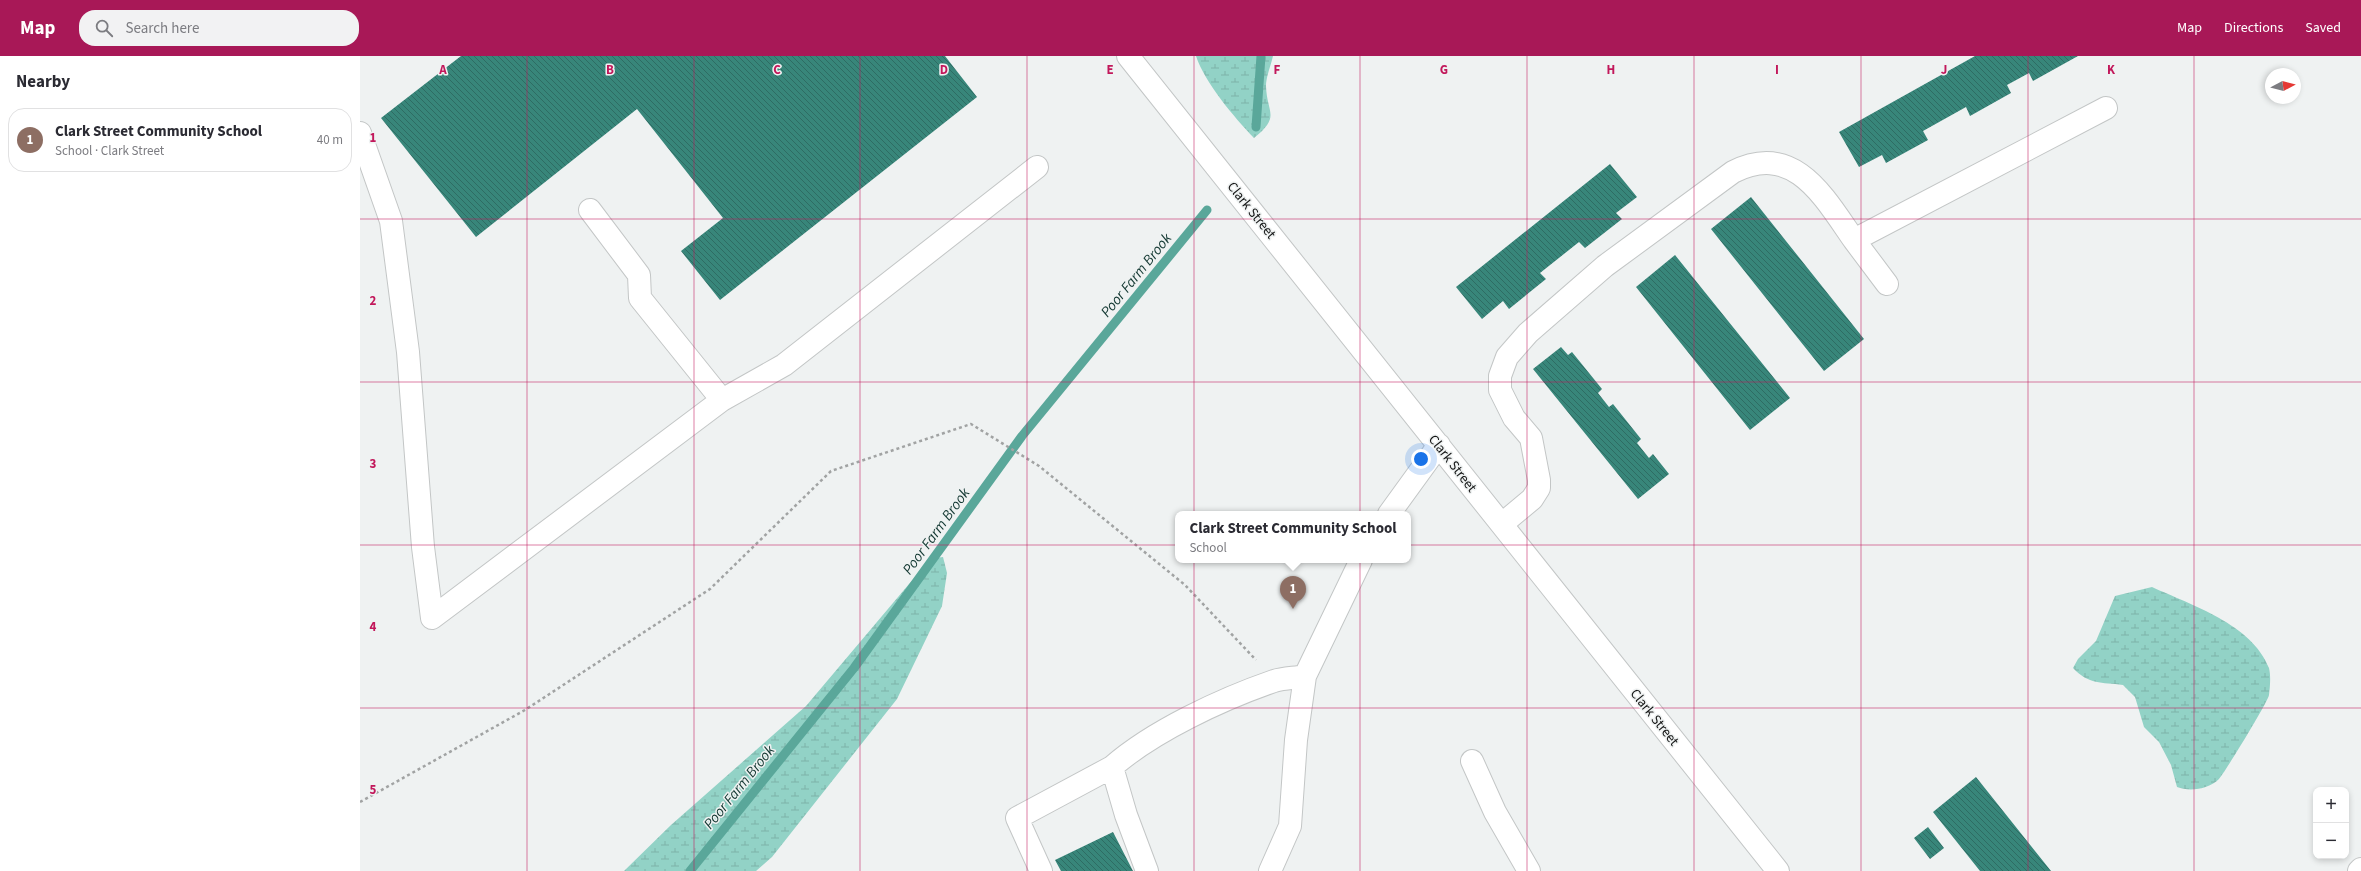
<!DOCTYPE html>
<html lang="en">
<head>
<meta charset="utf-8">
<style>
  :root { --surface:#fff; --page:#f2f2f3; --text:#2b2b33; --muted:#7c7c81; --line:#e1e1e2; --accent:#a81857 }
  body { margin:0; font-family:"Source Sans 3",sans-serif; background:var(--page); color:var(--text) }
  .controls { position:absolute; right:12px; bottom:12px; display:grid; overflow:hidden; border-radius:8px; box-shadow:0 2px 6px #0003 }
  .controls button { width:36px; height:36px; display:grid; place-items:center; padding:0; border:0; border-bottom:1px solid var(--line); background:var(--surface); color:var(--text); font:20px sans-serif }
  .compass { position:absolute; left:1905px; top:12px; width:36px; height:36px; border-radius:50%; background:var(--surface); box-shadow:0 2px 6px #0003; rotate:83deg }
  .you { position:absolute; left:1061px; top:403px; width:14px; height:14px; margin:-10px; border:3px solid #fff; border-radius:50%; background:#1a73e8; box-shadow:0 0 0 6px #1a73e833 }
  .badge { display:grid; place-items:center; width:26px; height:26px; border-radius:50%; background:var(--accent); color:#fff; font-size:13px; font-weight:700 }
  .pin { position:absolute; translate:-50% -33px; filter:drop-shadow(0 1px 2px #0008) }
  .pin::after { content:''; position:absolute; top:21px; width:14px; height:12px; background:inherit; clip-path:polygon(0 0,100% 0,50% 100%) }
  .popup { position:absolute; left:815px; top:455px; width:236px; height:52px; box-sizing:border-box; display:grid; place-content:center; border-radius:8px; background:var(--surface); filter:drop-shadow(0 1px 3px #0005); font-size:13px; white-space:nowrap; color:var(--muted) }
  .popup b { font-size:15px; color:var(--text) }
  .popup::after { content:''; position:absolute; left:50%; top:100%; margin-left:-8px; border:8px solid transparent; border-top-color:var(--surface) }
  .list { margin:0; padding:0; list-style:none }
  h2 { display:flex; justify-content:space-between; align-items:center; height:52px; margin:0; padding:0 16px; font-size:17px }
  h2 small { font-size:13px; font-weight:400; color:var(--muted) }
  .list li { display:grid; grid-template-columns:26px 1fr auto; gap:12px; align-items:center; box-sizing:border-box; height:64px; margin:0 8px 8px; padding:0 8px; border:1px solid var(--line); border-radius:16px }
  .list b { display:block; font-size:15px; white-space:nowrap }
  .list p { margin:0; font-size:13px; white-space:nowrap; color:var(--muted) }
  .list em { font-size:13px; font-style:normal; color:var(--muted) }
  .icon { flex:none; width:22px; height:22px; fill:none; stroke:currentColor; stroke-width:2; stroke-linecap:round; stroke-linejoin:round }
  .map { position:relative; flex:none; width:2001px; height:815px; overflow:hidden }
  header { display:flex; align-items:center; gap:24px; box-sizing:border-box; height:56px; padding:0 20px; background:var(--accent); color:#fff }
  header strong { font-size:19px }
  nav { display:flex; gap:22px; margin-inline-start:auto; font-size:14px }
  .search { width:280px; height:36px; background:var(--page); display:flex; align-items:center; gap:10px; box-sizing:border-box; padding:0 14px; border-radius:16px; color:var(--muted); font-size:15px }
  main { display:flex }
  aside { flex:1; background:var(--surface) }
  .map>svg:first-child { display:block }
  .wetland { fill:url(#wetland-marsh) }
  .lines { fill:none; stroke-linecap:round; stroke-linejoin:round }
  .stream { stroke:#5aa79a; stroke-width:9 }
  .building { fill:url(#building-back-hatch) }
  .minor-casing { stroke:#c3c6c6; stroke-width:24 }
  .major-casing { stroke:#c3c6c6; stroke-width:24 }
  .path { stroke:#a1a3a3; stroke-width:2.5; stroke-dasharray:3 3; stroke-linecap:butt }
  .minor { stroke:#fff; stroke-width:22 }
  .major { stroke:#fff; stroke-width:22 }
  .grid { fill:none; stroke:#c2185b; stroke-width:1; stroke-opacity:0.55 }
  .labels { text-anchor:middle; stroke-width:3; stroke-linejoin:round; paint-order:stroke }
  .street-label { font-size:14px; fill:#131414; stroke:#eff2f2 }
  .water-label { font-size:15px; font-style:italic; fill:#143933; stroke:#eff2f2 }
  .grid-label { font-size:13px; text-anchor:middle; font-weight:bold; fill:#c2185b; stroke:#eff2f2; stroke-width:3; stroke-linejoin:round; paint-order:stroke }
</style>
</head>
<body>
<header>
<strong>Map</strong>
<div class="search"><svg class="icon" aria-label="search" viewBox="0 0 24 24"><circle cx="10" cy="10" r="6"/><path d="M15 15l6 6"/></svg>Search here</div>
<nav><a>Map</a><a>Directions</a><a>Saved</a></nav>
</header>
<main>
<aside>
<h2>Nearby<small></small></h2>
<ul class="list">
<li><span class="badge" style="background:#8d6e63">1</span><div><b>Clark Street Community School</b><p>School · Clark Street</p></div><em>40 m</em></li>
</ul>
</aside>
<div class="map">
<svg width="2001" height="815" viewBox="0 0 2001 815">
  <defs>
    <pattern id="wetland-marsh" width="20" height="14" patternUnits="userSpaceOnUse"><rect width="20" height="14" fill="#92d2c6"/><path d="M1 5h8M5 5V1M11 12h8M15 12V8" fill="none" stroke="#7db3a9"/></pattern>
    <pattern id="building-back-hatch" width="6" height="6" patternUnits="userSpaceOnUse"><rect width="6" height="6" fill="#38867a"/><path d="M-1 5l2 2M0 0l6 6M5-1l2 2" fill="none" stroke="#2e6c63"/></pattern>
  </defs>
  <rect width="100%" height="100%" fill="#eff2f2"/>
  <path class="wetland" d="M836,0H913C911,9 906,21 906,30C907,58 921,60 894,82C874,61 845,27 836,0Z
    M583,501L587,517L582,550L537,643L412,801L396,815H264L311,769L446,650L549,528L575,502Z
    M1792,531C1831,549 1892,568 1909,612C1911,620 1910,631 1909,639C1908,646 1865,716 1859,723C1849,733 1830,736 1817,731L1811,709L1799,686L1784,671L1775,641L1763,629C1741,626 1729,629 1713,612L1718,603L1736,585L1755,540Z"/>
  <g class="lines">
    <path class="stream" d="M896,71L901,0
      M330,815L494,612L662,380L847,154"/>
  </g>
  <path class="building" d="M101,0H585L617,41L360,244L321,195L363,162L277,53L116,181L21,62Z
    M1615,0H1718L1673,25L1669,17L1647,29L1651,37L1610,60L1606,51L1563,75L1568,84L1526,107L1522,99L1499,111L1479,76Z
    M1250,108L1277,141L1256,157L1262,163L1225,192L1219,186L1180,217L1186,223L1149,253L1143,245L1122,263L1096,231Z
    M1391,141L1504,283L1464,315L1351,173Z
    M1315,199L1430,342L1390,374L1276,231Z
    M1201,291L1208,299L1212,296L1242,333L1238,337L1249,351L1253,348L1281,383L1277,387L1289,402L1293,398L1309,418L1278,443L1173,313Z
    M1616,721L1691,815H1620L1573,756Z
    M1568,771L1584,792L1570,803L1554,782Z
    M753,776L773,815H701L695,804Z"/>
  <g class="lines">
    <defs>
      <path id="minor" d="M768,0L1418,815
        M0,77L31,165L48,296L63,491L72,562L362,344L424,309L677,111
        M230,154L279,219L280,242L362,344
        M1494,184L1527,228
        M1029,458L1079,389
        M1142,468L1172,443L1179,432V424L1171,382L1154,362L1140,334V320L1147,301L1168,277L1245,210L1373,116C1434,85 1464,141 1494,184L1746,52
        M1112,705L1135,756L1169,815
        M681,815L657,762L752,711
        M787,815L766,759L752,711C793,675 862,643 914,625C924,622 935,622 945,620
        M910,815L930,770L936,684L945,620L1001,504"/>
      <path id="major" d="M1999,815L2001,813"/>
    </defs>
    <use href="#minor" class="minor-casing"/>
    <use href="#major" class="major-casing"/>
    <path class="path" d="M0,746L165,654L350,533L471,415L611,368L679,410L825,529L896,604"/>
    <use href="#minor" class="minor"/>
    <use href="#major" class="major"/>
  </g>
  <path class="grid" d="M167,0V815M334,0V815M500,0V815M667,0V815M834,0V815M1000,0V815M1167,0V815M1334,0V815M1501,0V815M1668,0V815M1834,0V815M0,163H2001M0,326H2001M0,489H2001M0,652H2001"/>
  <g class="labels">
    <g class="street-label">
      <text transform="translate(892 154) rotate(51)" y="5">Clark Street</text>
      <text transform="translate(1093 407) rotate(52)" y="5">Clark Street</text>
      <text transform="translate(1295 661) rotate(51)" y="5">Clark Street</text>
    </g>
    <g class="water-label">
      <text transform="translate(776 219) rotate(-51)" y="5">Poor Farm Brook</text>
      <text transform="translate(576 475) rotate(-54)" y="5">Poor Farm Brook</text>
      <text transform="translate(379 731) rotate(-51)" y="5">Poor Farm Brook</text>
    </g>
  </g>
  <g class="grid-label">
    <text x="83" y="18">A</text>
    <text x="250" y="18">B</text>
    <text x="417" y="18">C</text>
    <text x="584" y="18">D</text>
    <text x="750" y="18">E</text>
    <text x="917" y="18">F</text>
    <text x="1084" y="18">G</text>
    <text x="1251" y="18">H</text>
    <text x="1417" y="18">I</text>
    <text x="1584" y="18">J</text>
    <text x="1751" y="18">K</text>
    <text x="13" y="86">1</text>
    <text x="13" y="249">2</text>
    <text x="13" y="412">3</text>
    <text x="13" y="575">4</text>
    <text x="13" y="738">5</text>
  </g>
</svg>
<div class="controls">
<button>+</button>
<button>−</button>
</div>
<svg class="compass" viewBox="-18 -18 36 36"><path d="M0-13l5 13h-10z" fill="#e53935"/><path d="M0 13l5-13h-10z" fill="#7c7c81"/></svg>
<div class="you"></div>
<div class="pin badge" style="left:933px;top:553px;background:#8d6e63">1</div>
<div class="popup"><b>Clark Street Community School</b>School</div>
</div>
</main>
</body>
</html>
